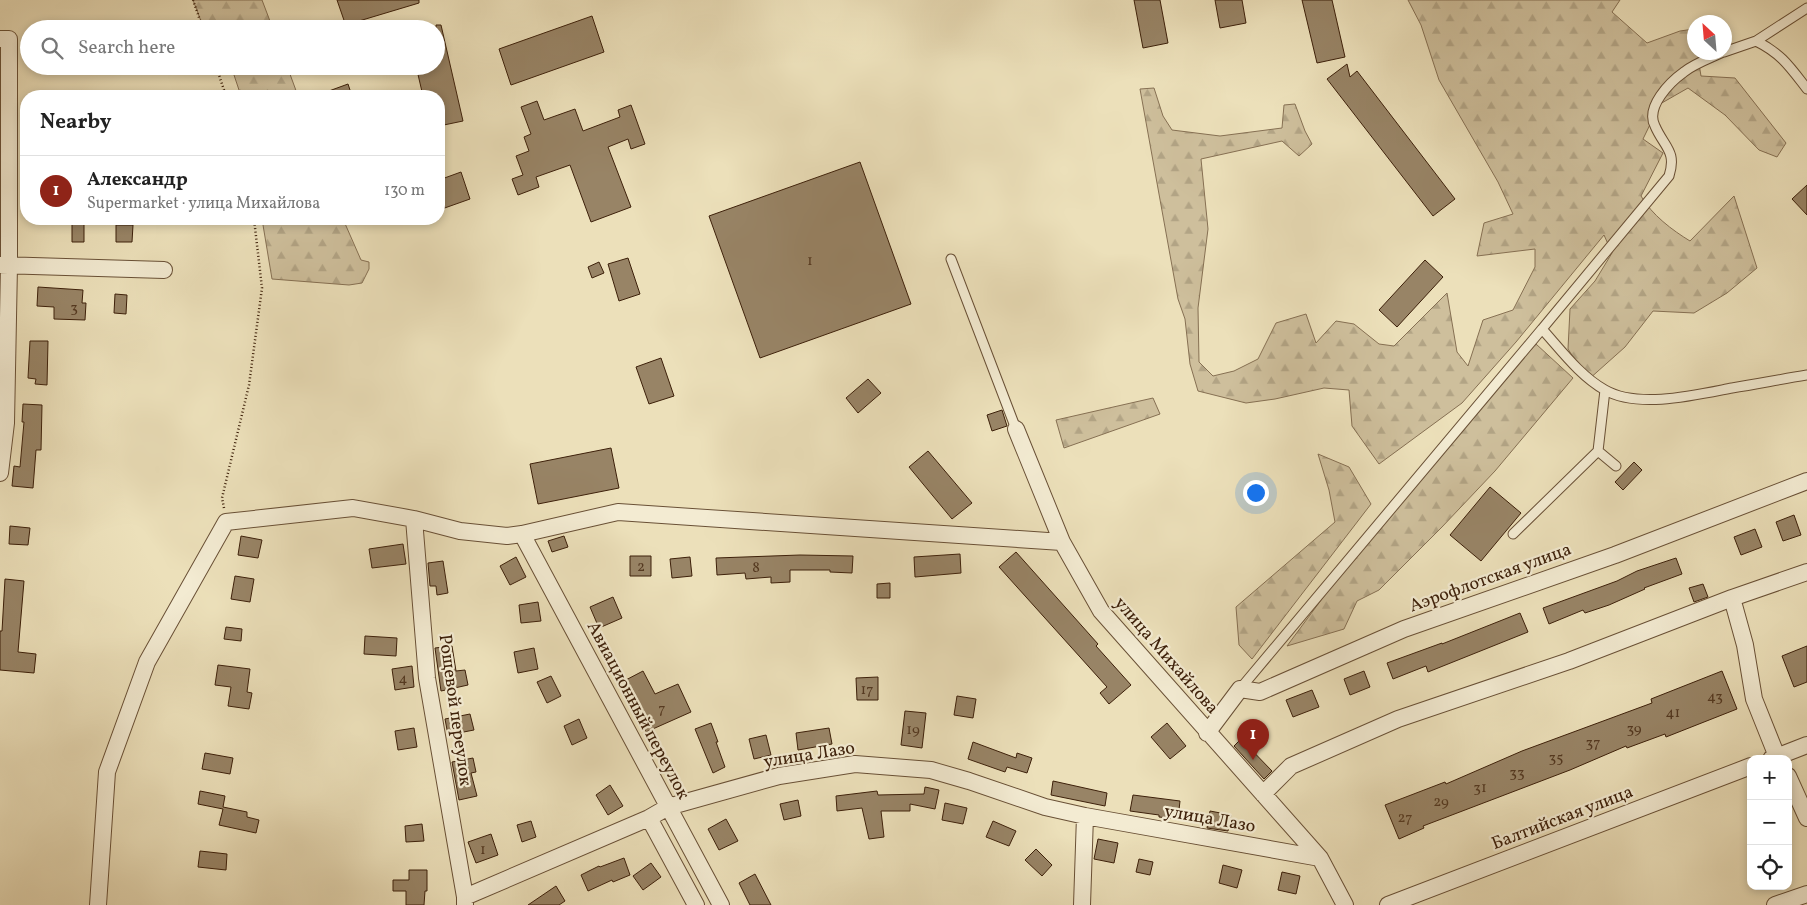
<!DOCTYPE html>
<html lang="en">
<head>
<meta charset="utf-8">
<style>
  :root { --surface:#fff; --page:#f6f6f6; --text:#222; --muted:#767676; --line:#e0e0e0; --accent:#8f2418 }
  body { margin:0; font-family:Vollkorn,serif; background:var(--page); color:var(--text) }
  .controls { position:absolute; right:15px; bottom:15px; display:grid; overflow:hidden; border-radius:10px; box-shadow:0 2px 8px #0003 }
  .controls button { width:45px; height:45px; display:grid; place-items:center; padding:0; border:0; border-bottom:1px solid var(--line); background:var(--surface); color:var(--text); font:25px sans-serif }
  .compass { position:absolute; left:1687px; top:15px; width:45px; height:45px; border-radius:50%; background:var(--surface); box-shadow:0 2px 8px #0003; rotate:334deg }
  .you { position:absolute; left:1255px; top:492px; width:18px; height:18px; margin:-12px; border:4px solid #fff; border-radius:50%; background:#1a73e8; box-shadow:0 0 0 8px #1a73e833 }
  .badge { display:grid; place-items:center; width:32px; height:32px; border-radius:50%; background:var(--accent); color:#fff; font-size:16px; font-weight:700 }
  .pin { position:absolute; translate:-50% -41px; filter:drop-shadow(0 1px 2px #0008) }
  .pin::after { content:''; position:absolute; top:26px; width:18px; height:15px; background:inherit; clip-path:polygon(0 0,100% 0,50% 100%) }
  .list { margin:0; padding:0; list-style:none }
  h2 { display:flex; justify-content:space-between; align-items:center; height:65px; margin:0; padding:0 20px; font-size:21px }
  h2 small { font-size:16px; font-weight:400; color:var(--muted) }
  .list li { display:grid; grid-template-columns:32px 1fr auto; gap:15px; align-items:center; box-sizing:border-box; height:70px; padding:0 20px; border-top:1px solid var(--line) }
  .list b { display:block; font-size:19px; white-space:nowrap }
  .list p { margin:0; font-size:16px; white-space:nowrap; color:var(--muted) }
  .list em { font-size:16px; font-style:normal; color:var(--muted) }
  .icon { flex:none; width:28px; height:28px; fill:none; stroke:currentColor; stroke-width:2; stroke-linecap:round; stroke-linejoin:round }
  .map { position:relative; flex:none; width:1807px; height:905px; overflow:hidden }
  .search { position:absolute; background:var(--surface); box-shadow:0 2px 8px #0003; left:20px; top:20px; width:425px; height:55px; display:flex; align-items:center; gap:12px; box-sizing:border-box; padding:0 18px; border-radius:28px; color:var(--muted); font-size:19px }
  .panel { position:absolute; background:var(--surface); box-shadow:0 2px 8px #0003; left:20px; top:90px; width:425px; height:135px; border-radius:20px }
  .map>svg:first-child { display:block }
  .forest { fill:url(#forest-firs); stroke:#867053 }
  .building { fill:#988466; stroke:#3d200a }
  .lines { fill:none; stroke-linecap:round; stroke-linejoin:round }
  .service-casing { stroke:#695036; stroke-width:11 }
  .minor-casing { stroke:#695036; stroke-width:18 }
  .path { stroke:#3d200a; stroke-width:2.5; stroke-dasharray:1 2.5; stroke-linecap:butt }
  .service { stroke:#f3ebd2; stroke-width:9 }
  .minor { stroke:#f3ebd2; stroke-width:16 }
  .labels { text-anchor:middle; stroke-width:4.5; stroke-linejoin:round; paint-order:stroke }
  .number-label { font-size:15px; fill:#543921 }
  .street-label { font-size:18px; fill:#3d200a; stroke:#f3ebd2 }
</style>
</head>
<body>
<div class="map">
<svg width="1807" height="905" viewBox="0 0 1807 905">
  <defs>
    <pattern id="forest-firs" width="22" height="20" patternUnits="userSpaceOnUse" patternTransform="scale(1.25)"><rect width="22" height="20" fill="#cebf9c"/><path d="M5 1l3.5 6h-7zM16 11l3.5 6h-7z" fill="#b2a485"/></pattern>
  </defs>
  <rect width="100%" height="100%" fill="#ece0ba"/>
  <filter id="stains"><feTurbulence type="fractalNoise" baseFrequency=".004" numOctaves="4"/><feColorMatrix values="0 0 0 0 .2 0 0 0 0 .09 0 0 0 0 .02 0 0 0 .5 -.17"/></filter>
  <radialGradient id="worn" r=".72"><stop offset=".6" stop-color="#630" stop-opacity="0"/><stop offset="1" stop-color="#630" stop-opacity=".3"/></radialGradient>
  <path class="forest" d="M193,0H262L273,29H204Z
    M1408,0H1620L1612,12L1647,43L1680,31L1694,29V52L1700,53L1698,58L1701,76L1735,78L1786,143L1777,157L1759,150L1725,115L1688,88L1660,104L1643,139L1663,153L1641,196C1652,215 1672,230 1690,241L1734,196L1757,268L1727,293L1694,313L1653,311L1625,347L1588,380L1568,349L1570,309L1595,281L1612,253L1604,235L1516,342L1462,403L1379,464L1352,426L1349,390L1324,388L1275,399L1246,403L1198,391L1190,364L1185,319L1178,299L1140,89L1154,88L1163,116L1172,130L1220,136L1282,128L1284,105L1295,104L1305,131L1312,144L1299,156L1282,141L1201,159L1208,229L1198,308L1199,362L1213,376L1234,371L1258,359L1276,323L1306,314L1316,343L1336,321L1354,324L1379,344L1394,346L1447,293L1457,352L1468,366L1483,320L1513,310L1535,267V249L1477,256L1484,223L1513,214L1498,182L1439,80L1421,25Z
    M231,66H287L298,96H241Z
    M262,219H343L361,260L369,262V269L362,283L349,285L272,279Z
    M1536,344L1573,378L1495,471L1442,527L1379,590L1357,601L1344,629L1287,646L1402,491Z
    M1153,398L1160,414L1064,448L1056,420Z
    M1318,454L1349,467L1371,504L1252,659L1239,645L1236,607L1335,522L1329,490Z"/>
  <path class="building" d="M337,0H419V3L359,21L362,29H347Z
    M1134,0H1160L1168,43L1143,48Z
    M1215,0H1242L1246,23L1220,28Z
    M1302,0H1332L1345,57L1317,63Z
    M592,16L604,52L511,85L499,49Z
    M436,25H441L463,121L439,126V96H423L416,66H436Z
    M1347,64L1350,77L1357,71L1455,199L1433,216L1327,79Z
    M348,84L352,96H319L318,95Z
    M537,101L544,120L575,109L583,131L620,117L618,110L631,105L645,144L631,149L628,139L608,147L631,207L591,222L570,165L536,177L539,187L518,195L512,179L523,175L516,156L529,151L524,137L531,134L521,107Z
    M860,162L911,304L760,358L709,216Z
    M461,172L470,199L439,210V180Z
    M1807,185V215L1792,199Z
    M72,224H84V242H72Z
    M116,225H133L132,242H116Z
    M628,258L640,294L619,301L608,264Z
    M1425,260L1443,277L1397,327L1379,310Z
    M599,262L604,273L592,278L588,267Z
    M38,287L83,290L82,303H86L85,320L54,319V307L37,306Z
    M115,294L127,295L126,314L114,313Z
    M30,341H48L47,385L35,384L36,379L28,378Z
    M661,358L674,396L649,404L636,367Z
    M868,379L881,393L858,413L846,398Z
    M23,404L42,405L41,450H36L33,488L12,486L14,466L20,467L24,422H22Z
    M1002,410L1007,426L992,431L987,415Z
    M611,448L619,488L538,504L530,464Z
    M928,451L972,503L952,519L909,467Z
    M1634,462L1642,470L1623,490L1615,482Z
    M1490,487L1521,513L1481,561L1450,535Z
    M1794,515L1801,535L1783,541L1776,522Z
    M10,526L30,528L28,545L9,544Z
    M1755,529L1762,547L1741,555L1734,537Z
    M241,536L262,540L258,558L238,555Z
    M564,536L568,547L552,552L548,541Z
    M403,544L406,564L372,568L369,549Z
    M1016,552L1098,644L1096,646L1131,685L1109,704L1100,693L1107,687L999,567Z
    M960,554L961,573L915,577L914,557Z
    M800,555L853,556L852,573L830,572V570H790V582L771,583V577L746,579L745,573L717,575L716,558Z
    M630,556H651V576H630Z
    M516,557L526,577L510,585L500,566Z
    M690,557L692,576L672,578L670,559Z
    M1676,558L1682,574L1644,588L1645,589L1609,605L1585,613L1583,610L1549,624L1543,608L1617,581L1637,571Z
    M443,561L448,593L437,595L436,586H430L428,563Z
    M235,576L254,579L250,602L231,599Z
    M5,579L24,581L18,652L36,654L34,673L0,670V631H2Z
    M890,583V598H877V584Z
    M1703,584L1708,597L1694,602L1689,588Z
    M613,597L622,618L599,628L590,607Z
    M538,602L541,621L521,623L519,605Z
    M1520,613L1528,632L1428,672L1426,666L1393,679L1387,663L1442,643V644Z
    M226,627L242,629L241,641L224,639Z
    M365,636L397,638L396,656L364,654Z
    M452,646L456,671L465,670L468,685L441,691L435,648Z
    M1807,646V682L1794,687L1782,656Z
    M534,648L538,669L518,673L514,652Z
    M218,665L250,669L247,692L252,693L249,709L228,706L231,687L215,685Z
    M412,666L414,687L395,690L392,669Z
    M643,671L655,694L678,684L691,712L646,732L622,682Z
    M1364,671L1370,687L1350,695L1344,679Z
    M1722,671L1737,709L1666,737L1665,734L1627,748L1626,746L1570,770L1423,826L1424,828L1399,839L1385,805L1445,782L1446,784L1522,751L1652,703L1651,699Z
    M551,676L561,696L547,703L537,682Z
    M878,677V700H857L856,678Z
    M1312,690L1319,707L1293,717L1286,700Z
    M957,696L976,699L973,718L954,715Z
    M905,711L926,713L922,748L901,745Z
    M470,714L474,730L448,735L445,719Z
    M579,719L587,738L572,745L564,726Z
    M711,723L718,742H716L725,767L713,773L695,729Z
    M1167,723L1186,746L1170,759L1151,737Z
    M414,728L417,747L398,750L395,731Z
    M829,728L832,744L798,750L796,733Z
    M766,735L771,755L754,759L749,739Z
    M1241,739L1272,771L1264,779L1234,746Z
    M973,742L1016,758L1017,753L1032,758L1027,773L1007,767L1005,772L968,759Z
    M205,753L233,758L230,774L202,769Z
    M473,758L476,772L471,773L477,796L459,800L452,762Z
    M1053,781L1107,793L1105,806L1051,795Z
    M610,785L623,806L608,815L596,795Z
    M925,787L939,790L935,809L910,804V811H881L884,837L869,839L862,808L837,811L836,796L877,791L878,795L924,794Z
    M200,791L225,796L223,807L247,812V817L259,820L256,833L219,825L223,809L198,804Z
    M1133,795L1180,801L1178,819L1159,817V815L1130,811Z
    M798,800L801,816L784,820L780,804Z
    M945,803L967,808L963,824L942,820Z
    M1210,811L1231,815L1228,831L1207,828Z
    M726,819L738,841L719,850L708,829Z
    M531,821L536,837L522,842L517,825Z
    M993,821L1016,831L1009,846L986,837Z
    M422,824L424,841L406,842L405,826Z
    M491,834L498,855L476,863L468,842Z
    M1098,839L1118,843L1114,863L1094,859Z
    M1036,849L1052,865L1042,876L1025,860Z
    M200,851L227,854L226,870L198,867Z
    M624,858L630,875L613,882L612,880L588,891L581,875L599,866L600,867Z
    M1139,859L1153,862L1150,875L1136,872Z
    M651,863L661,877L643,890L633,876Z
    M1223,865L1242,870L1237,888L1219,883Z
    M409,870H427V891H425L424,905H406V891H393V880H409Z
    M1282,872L1300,876L1296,894L1278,890Z
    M755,874L771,905H750L739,883Z
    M556,886L565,901L559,905H528Z"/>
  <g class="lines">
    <defs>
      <path id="service" d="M1756,41L1807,8
        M1723,52C1711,58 1695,63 1684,72C1670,82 1645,107 1655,126C1664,147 1677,151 1669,176L1542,329C1561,350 1580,376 1605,390C1638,409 1696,395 1732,388C1757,384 1782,379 1807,375
        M1724,52L1756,41C1782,54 1790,67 1807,89
        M951,259L1016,429
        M1598,451L1616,466
        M1513,534L1598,451L1605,390
        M1240,689L1542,329"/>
      <path id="minor" d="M0,39H9V265L6,423L0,473
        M0,265L164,270
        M1016,429L1062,542L1101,611L1320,858L1345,905
        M414,519L427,678L465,897V905
        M522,534L721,905
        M1732,598L1745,645L1754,699L1778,759
        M1207,733L1240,689L1260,692L1404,629L1615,555L1807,481
        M1771,759L1807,745
        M1788,776L1807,818
        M1263,794L1291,766L1398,719L1569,661L1732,598L1807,572
        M649,818L696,905
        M465,897L649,818L668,807L779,776L855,764L931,770L969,781L1045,807L1085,816L1320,858
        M98,905L107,772L147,662L226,522L353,508L414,519L460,531L507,536L522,534L618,512L1062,542
        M1082,905L1085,816
        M1388,905L1751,766
        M1775,905L1807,894"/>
    </defs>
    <use href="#service" class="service-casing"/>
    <use href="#minor" class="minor-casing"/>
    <path class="path" d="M193,0L203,29
      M216,66L226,96
      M224,508L222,498L249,385L262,288L254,219"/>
    <use href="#service" class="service"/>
    <use href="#minor" class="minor"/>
  </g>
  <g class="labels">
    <g class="number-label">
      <text x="810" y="265">1</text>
      <text x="74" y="312">3</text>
      <text x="641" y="571">2</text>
      <text x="756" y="572">8</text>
      <text x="403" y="683">4</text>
      <text x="867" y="694">17</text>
      <text x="1715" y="701">43</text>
      <text x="662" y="713">7</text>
      <text x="1673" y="717">41</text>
      <text x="1634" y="733">39</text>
      <text x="913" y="734">19</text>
      <text x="1593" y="747">37</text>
      <text x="1556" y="762">35</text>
      <text x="1517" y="777">33</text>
      <text x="1480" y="792">31</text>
      <text x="1441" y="806">29</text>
      <text x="1405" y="822">27</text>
      <text x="483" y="854">1</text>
    </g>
    <g class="street-label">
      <text transform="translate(1490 577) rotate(-20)" y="6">Аэрофлотская улица</text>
      <text transform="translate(1167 655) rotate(49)" y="6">улица Михайлова</text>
      <text transform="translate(456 710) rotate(82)" y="6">Рощевой переулок</text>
      <text transform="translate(639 710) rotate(62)" y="6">Авиационный переулок</text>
      <text transform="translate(809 754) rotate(-9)" y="6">улица Лазо</text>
      <text transform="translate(1562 817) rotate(-21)" y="6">Балтийская улица</text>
      <text transform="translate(1210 818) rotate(10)" y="6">улица Лазо</text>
    </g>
  </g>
  <rect width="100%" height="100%" filter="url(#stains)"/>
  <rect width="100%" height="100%" fill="url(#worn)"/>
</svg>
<div class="controls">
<button>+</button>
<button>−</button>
<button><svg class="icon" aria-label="locate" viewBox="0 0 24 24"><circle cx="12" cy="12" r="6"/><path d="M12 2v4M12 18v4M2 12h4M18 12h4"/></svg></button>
</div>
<svg class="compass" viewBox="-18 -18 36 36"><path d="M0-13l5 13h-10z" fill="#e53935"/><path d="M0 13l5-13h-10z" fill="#767676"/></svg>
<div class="you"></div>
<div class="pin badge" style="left:1253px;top:760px">1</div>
<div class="search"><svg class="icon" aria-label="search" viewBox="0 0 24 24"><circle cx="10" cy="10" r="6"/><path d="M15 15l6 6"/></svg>Search here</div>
<section class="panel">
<h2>Nearby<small></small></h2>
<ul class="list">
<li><span class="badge">1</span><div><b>Александр</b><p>Supermarket · улица Михайлова</p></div><em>130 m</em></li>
</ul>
</section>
</div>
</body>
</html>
